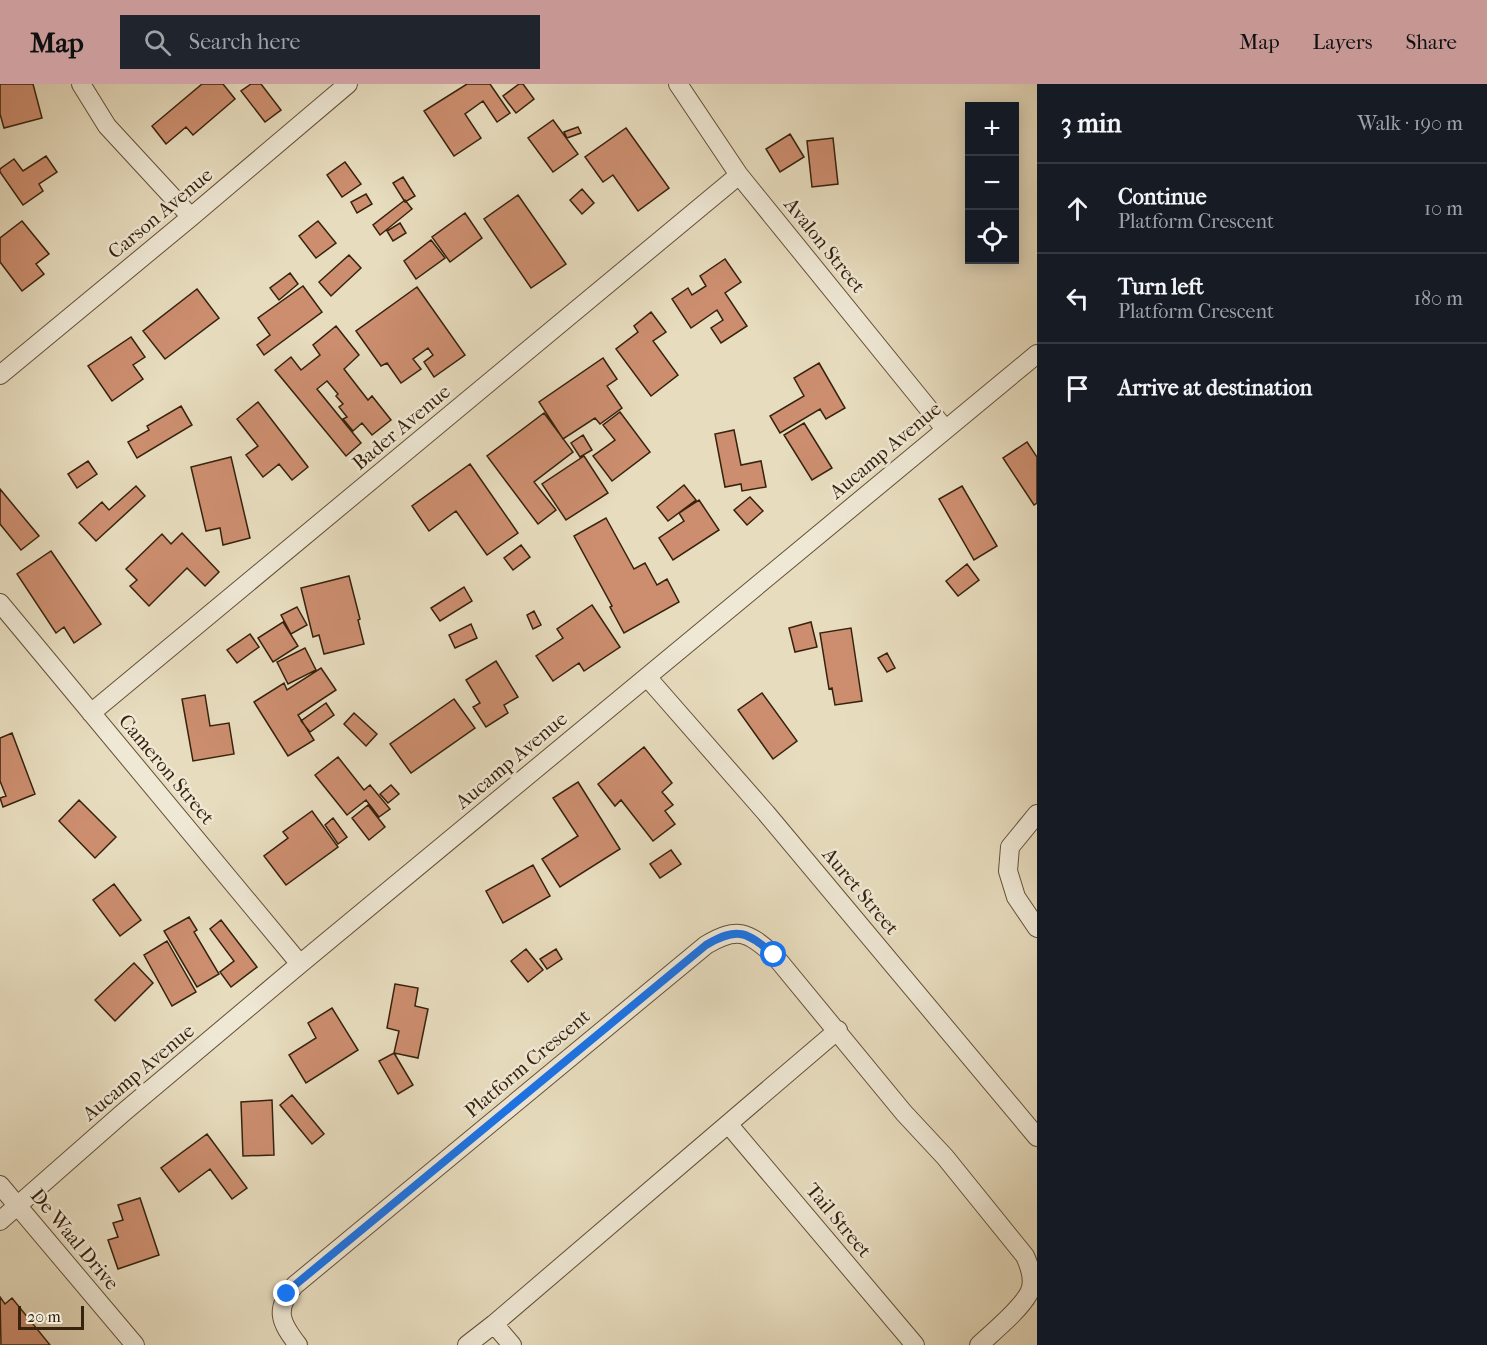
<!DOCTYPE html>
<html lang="en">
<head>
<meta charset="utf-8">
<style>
  :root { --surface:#171b24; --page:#20242c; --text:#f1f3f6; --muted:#9ea1a6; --line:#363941; --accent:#c59692 }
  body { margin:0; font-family:"IM FELL French Canon",serif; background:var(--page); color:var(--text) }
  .controls { position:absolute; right:18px; top:18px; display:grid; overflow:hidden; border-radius:0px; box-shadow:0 3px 15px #0003 }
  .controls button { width:54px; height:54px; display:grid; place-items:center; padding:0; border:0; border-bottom:2px solid var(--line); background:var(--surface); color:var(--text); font:30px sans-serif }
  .scale { position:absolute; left:18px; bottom:15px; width:66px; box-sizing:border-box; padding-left:6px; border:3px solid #37220d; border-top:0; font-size:16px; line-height:21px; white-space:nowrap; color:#37220d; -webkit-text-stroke:4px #efe8d5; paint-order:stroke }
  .stop { position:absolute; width:18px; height:18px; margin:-14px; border:4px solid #1a73e8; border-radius:50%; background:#fff }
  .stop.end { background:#1a73e8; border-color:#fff; box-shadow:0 2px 6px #0008 }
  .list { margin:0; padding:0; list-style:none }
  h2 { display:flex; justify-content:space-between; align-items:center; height:78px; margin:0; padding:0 24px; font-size:26px }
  h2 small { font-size:20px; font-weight:400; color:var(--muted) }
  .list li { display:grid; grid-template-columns:39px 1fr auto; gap:18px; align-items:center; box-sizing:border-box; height:90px; padding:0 24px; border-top:2px solid var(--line) }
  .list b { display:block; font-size:22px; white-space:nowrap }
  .list p { margin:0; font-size:20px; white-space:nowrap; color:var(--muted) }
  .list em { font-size:20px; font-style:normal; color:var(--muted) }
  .icon { flex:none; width:33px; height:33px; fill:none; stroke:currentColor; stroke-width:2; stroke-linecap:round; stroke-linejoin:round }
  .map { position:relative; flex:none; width:1037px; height:1261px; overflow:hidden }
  header { display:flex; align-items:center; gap:36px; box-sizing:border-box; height:84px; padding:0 30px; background:var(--accent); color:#111 }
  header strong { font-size:28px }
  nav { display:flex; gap:33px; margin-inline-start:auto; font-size:21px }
  .search { width:420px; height:54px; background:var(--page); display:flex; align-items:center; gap:15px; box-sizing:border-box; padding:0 21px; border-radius:0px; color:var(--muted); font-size:22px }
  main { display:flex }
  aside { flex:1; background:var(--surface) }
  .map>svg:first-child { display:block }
  .building { fill:#cc8e6f; stroke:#37220d; stroke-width:1.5 }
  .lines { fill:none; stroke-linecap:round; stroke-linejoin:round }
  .minor-casing { stroke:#635039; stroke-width:20 }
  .minor { stroke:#efe8d5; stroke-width:18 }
  .route { stroke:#1a73e8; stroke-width:8 }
  .labels { text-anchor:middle; stroke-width:5; stroke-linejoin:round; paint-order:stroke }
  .street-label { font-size:20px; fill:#37220d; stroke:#efe8d5 }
</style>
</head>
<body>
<header>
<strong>Map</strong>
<div class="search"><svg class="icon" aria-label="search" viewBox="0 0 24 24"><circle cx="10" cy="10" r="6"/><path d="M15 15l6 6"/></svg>Search here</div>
<nav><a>Map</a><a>Layers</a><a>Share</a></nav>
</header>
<main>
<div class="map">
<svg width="1037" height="1261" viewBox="0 0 1037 1261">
  <rect width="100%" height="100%" fill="#e7dcbe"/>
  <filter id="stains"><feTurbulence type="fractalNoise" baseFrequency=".00333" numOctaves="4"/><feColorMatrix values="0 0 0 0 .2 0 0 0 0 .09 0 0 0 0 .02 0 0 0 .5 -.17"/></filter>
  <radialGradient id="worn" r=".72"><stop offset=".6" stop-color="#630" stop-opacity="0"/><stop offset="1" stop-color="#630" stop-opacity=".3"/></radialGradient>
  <path class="building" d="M0,0H33L42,34L4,44L0,30Z
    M202,0H223L235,15L193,51L186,43L166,60L152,42Z
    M251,0H261L281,26L265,38L241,7Z
    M467,0H490L510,29L497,38L483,17L465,30L481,54L454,72L424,27Z
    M519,0H523L534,15L516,29L503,12Z
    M553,36L578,70L553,88L528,54Z
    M578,43L581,49L567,54L564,48Z
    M626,44L669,104L638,127L613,91L603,98L585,73Z
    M790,50L804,73L780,88L766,65Z
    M833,54L838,100L812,103L807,57Z
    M46,72L57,88L39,100L43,107L23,121L0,88V85L14,75L23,87Z
    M345,78L361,100L342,113L327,91Z
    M403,93L415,112L405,118L393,99Z
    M582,105L594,119L582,130L570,116Z
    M366,110L372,120L357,129L351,118Z
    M518,111L566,180L531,204L484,135Z
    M405,116L412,125L380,151L373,141Z
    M465,129L482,154L450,178L432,153Z
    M22,137L49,170L36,180L44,190L22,207L0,178V154Z
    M318,137L336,159L316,174L299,152Z
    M400,139L406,149L393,157L387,147Z
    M431,156L445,174L416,195L404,177Z
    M349,171L361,184L331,212L319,198Z
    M725,175L741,198L725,209L747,242L721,259L711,244L723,236L717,226L691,244L672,215L688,204L692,211L706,202L700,192Z
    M290,189L298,200L279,216L270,204Z
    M303,202L322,228L264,271L257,261L270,251L258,234Z
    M417,203L465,271L434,293L424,278L433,271L428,264L413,275L421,285L401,299L387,279L381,282L356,247Z
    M197,205L219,234L165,275L143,247Z
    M651,228L666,248L653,257L678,291L651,312L616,265L638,248L634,242Z
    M336,242L359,271L344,285L368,316L372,312L391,336L372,351L362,339L353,347L343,335L347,333L339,323L343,320L336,312L338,310L327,297L317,305L361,359L346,372L275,286L291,273L301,286L320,271L313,261Z
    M131,253L145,273L133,281L143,295L112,317L88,282Z
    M603,274L617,295L607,302L622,324L600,340L595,334L563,355L539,318Z
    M819,279L845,324L826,335L820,325L780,349L770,332L804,312L794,294Z
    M258,318L308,383L292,396L279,380L263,393L246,371L258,362L237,335Z
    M181,322L192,341L137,374L128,358L149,346L147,342Z
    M620,328L650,368L612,397L593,372L615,356L603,341Z
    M544,329L573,368L534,398L556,426L538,440L487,372Z
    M804,339L832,384L812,396L784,351Z
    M734,346L741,381L761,377L766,403L742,407L741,400L725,403L715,350Z
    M583,351L592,366L580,373L571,359Z
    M1027,358L1037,373V419L1034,421L1003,374Z
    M584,372L608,409L566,436L542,400Z
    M231,373L250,454L223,461L220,444L206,447L191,383Z
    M88,377L97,390L77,404L68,390Z
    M470,380L518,449L487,471L456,427L429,447L412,422Z
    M684,401L696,416L668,437L657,423Z
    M136,402L145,412L96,457L79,439L102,418L109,426Z
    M962,402L997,462L974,476L939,415Z
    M0,405L39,452L21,466L0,440Z
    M750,413L763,427L747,441L734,426Z
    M699,416L719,446L673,476L659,454L684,437L679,429Z
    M606,434L634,485L645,479L657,501L667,495L679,518L624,549L610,523L612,522L574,452Z
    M182,449L219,488L205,502L187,484L149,522L130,502L137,496L126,485L162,450L171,460Z
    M521,461L530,473L513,486L504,474Z
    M51,467L101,540L74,559L64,543L56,549L17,490Z
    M967,480L979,496L958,512L946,497Z
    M349,492L360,535L358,536L364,560L324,570L319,551L313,553L301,504Z
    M464,503L472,517L440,537L431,524Z
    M592,521L620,563L584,587L579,579L553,597L536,572L563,554L557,545Z
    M297,523L307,541L291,550L281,531Z
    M534,527L541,541L533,545L527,531Z
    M283,538L298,562L273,578L258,554Z
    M811,538L817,563L795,568L789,544Z
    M471,540L477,554L455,564L449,551Z
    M851,544L862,617L835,621L832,604L829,605L820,549Z
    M250,550L259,563L237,579L227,566Z
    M305,564L316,586L288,600L277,578Z
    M887,569L895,584L887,588L878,574Z
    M496,577L518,613L504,621L508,629L486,643L473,623L480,619L466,596Z
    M321,584L336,606L298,631L314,656L288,672L254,618L284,599L287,606Z
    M762,609L797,657L773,675L738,626Z
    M205,611L210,642L229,639L234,670L193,677L182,615Z
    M454,615L475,644L411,689L390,660Z
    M326,619L334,631L310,648L301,637Z
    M354,629L377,650L366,662L344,640Z
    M12,649L35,710L3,723L0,714L6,712L0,697V654Z
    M644,663L672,699L662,708L673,721L665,727L675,740L653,757L621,716L615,722L598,700Z
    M338,673L364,706L370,701L390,725L379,733L366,716L347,731L315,691Z
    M578,698L620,765L560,803L542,775L578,752L553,714Z
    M391,701L399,710L388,719L380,710Z
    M79,716L116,753L95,774L59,737Z
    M368,721L385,743L369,756L352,734Z
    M312,727L338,763L286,801L264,772L288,754L283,748Z
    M333,734L347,753L338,760L325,741Z
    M671,766L681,780L660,794L650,780Z
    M533,781L550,812L503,839L486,807Z
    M114,800L141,836L120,852L93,816Z
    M189,833L197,846L194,848L219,890L197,903L164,847Z
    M221,836L257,883L231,903L220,888L234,877L210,845Z
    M167,857L196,908L172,922L144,871Z
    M526,865L543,886L528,898L511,877Z
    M556,865L562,875L547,885L540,875Z
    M134,879L153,899L115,937L95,916Z
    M395,900L418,904L415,922L428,925L418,974L394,969L399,947L387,944Z
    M332,924L358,966L306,999L289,971L316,954L308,939Z
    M394,969L413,1001L398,1010L379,977Z
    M292,1011L324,1050L312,1060L280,1021Z
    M272,1016L274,1071L243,1072L241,1018Z
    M207,1050L247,1104L232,1115L210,1085L179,1108L161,1084Z
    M140,1114L159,1171L118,1185L108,1156L118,1153L113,1139L123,1136L118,1121Z
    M0,1213L5,1220L12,1214L50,1261H1Z"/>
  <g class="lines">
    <defs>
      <path id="minor" d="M81,0L107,42L191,133
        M678,0L739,91L945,345
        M0,291L191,133L348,0
        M0,519L300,880
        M647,593L766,729L1037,1053
        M91,629L739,91
        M1037,730L1010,763L1008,787L1016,813L1037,844
        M729,1041L915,1261
        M0,1101L135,1261
        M0,1137L124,1028L300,880L1037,270
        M494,1240L512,1261
        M298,1261C280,1238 274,1225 295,1201L706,861C738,842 747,848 774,871L904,1029L945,1073L1025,1172C1030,1183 1035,1198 1029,1209C1021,1225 993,1248 979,1261
        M467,1261L494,1240L838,946"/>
    </defs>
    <use href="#minor" class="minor-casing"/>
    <use href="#minor" class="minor"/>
  </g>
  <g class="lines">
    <path class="route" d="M287,1210L295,1201L706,861C738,842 747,848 774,871"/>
  </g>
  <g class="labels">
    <g class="street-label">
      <text transform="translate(160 129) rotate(-40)" y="7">Carson Avenue</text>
      <text transform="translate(825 161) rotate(51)" y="7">Avalon Street</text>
      <text transform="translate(401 343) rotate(-40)" y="7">Bader Avenue</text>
      <text transform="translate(885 366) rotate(-40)" y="7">Aucamp Avenue</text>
      <text transform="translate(511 676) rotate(-40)" y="7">Aucamp Avenue</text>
      <text transform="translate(167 685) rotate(50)" y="7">Cameron Street</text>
      <text transform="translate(861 807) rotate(50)" y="7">Auret Street</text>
      <text transform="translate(527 979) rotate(-40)" y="7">Platform Crescent</text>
      <text transform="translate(138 988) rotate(-40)" y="7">Aucamp Avenue</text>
      <text transform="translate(839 1136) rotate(50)" y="7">Tail Street</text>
      <text transform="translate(75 1155) rotate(50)" y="7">De Waal Drive</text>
    </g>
  </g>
  <rect width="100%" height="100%" filter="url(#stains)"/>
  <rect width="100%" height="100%" fill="url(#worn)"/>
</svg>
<div class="controls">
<button>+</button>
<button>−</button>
<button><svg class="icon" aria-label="locate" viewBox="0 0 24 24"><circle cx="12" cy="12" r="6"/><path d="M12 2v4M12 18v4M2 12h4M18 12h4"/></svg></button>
</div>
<div class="scale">20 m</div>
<div class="stop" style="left:774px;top:871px"></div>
<div class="stop end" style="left:287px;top:1210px"></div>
</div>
<aside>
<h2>3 min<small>Walk · 190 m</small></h2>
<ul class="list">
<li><svg class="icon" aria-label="ahead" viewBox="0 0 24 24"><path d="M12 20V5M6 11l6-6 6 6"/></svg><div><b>Continue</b><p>Platform Crescent</p></div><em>10 m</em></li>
<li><svg class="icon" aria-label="left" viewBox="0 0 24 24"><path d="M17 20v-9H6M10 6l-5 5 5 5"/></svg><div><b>Turn left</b><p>Platform Crescent</p></div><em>180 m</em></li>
<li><svg class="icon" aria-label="arrive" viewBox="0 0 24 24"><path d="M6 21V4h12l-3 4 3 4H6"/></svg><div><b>Arrive at destination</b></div></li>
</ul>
</aside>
</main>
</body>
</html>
